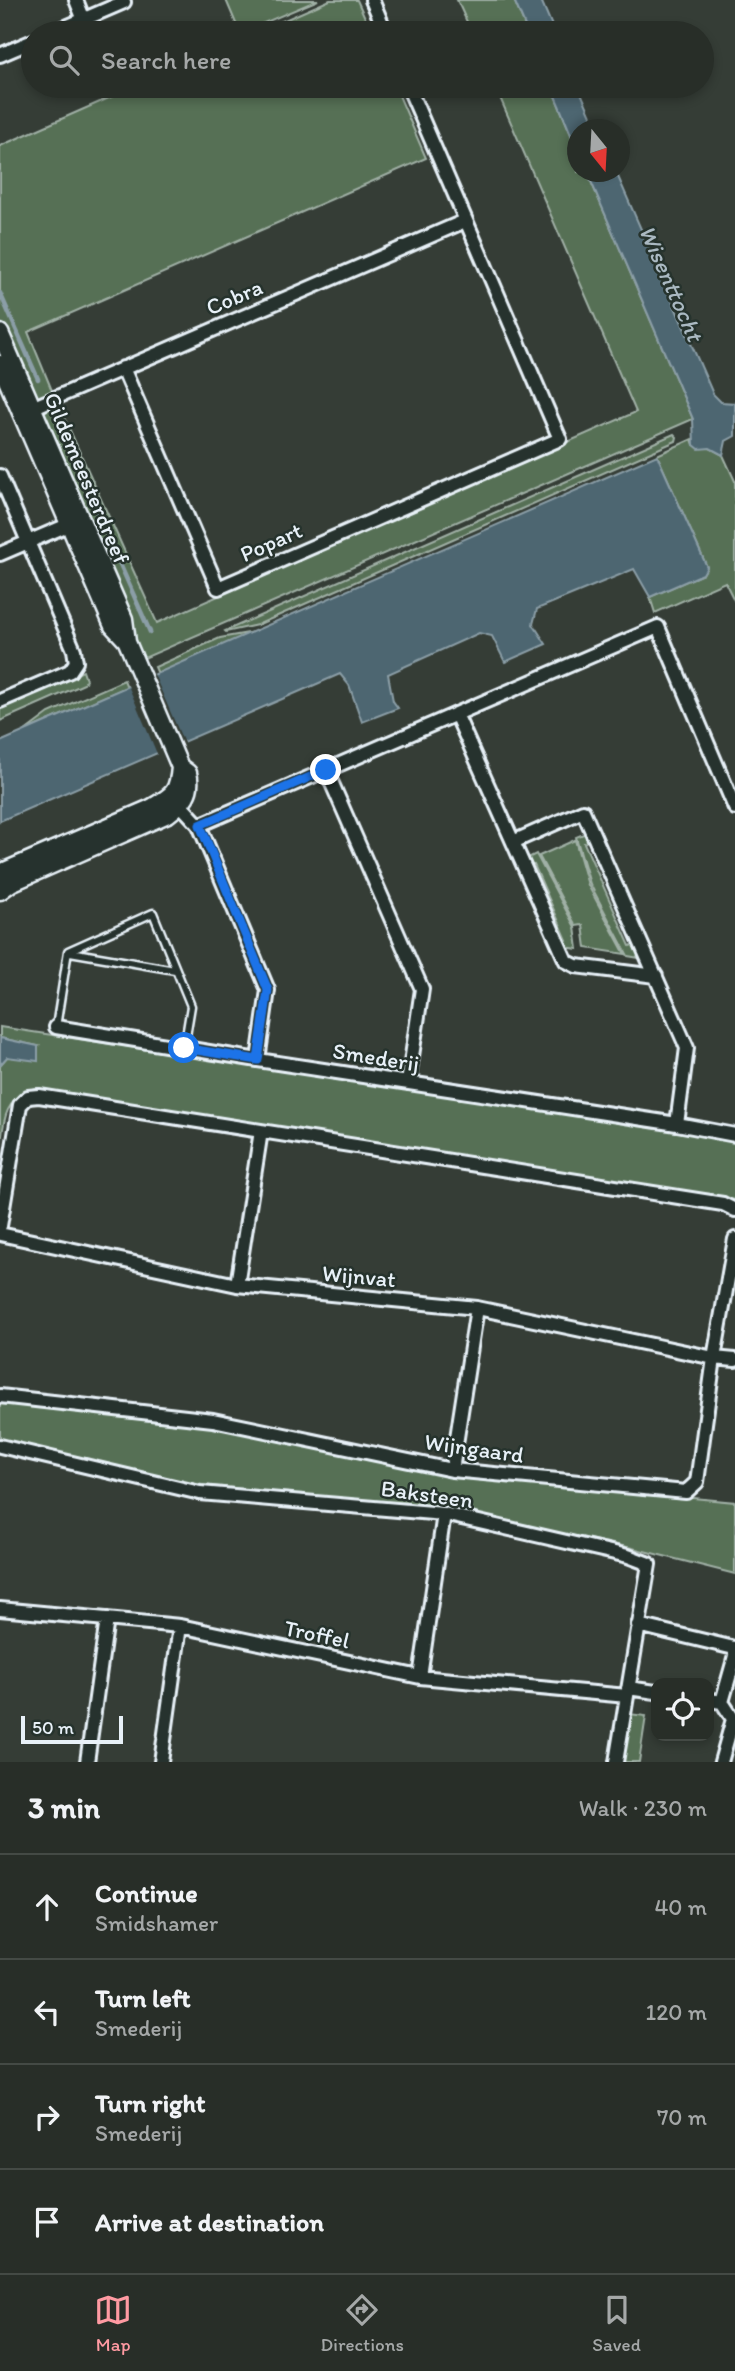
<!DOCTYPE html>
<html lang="en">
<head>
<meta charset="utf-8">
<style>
  :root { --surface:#282e28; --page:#303630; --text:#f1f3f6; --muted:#a5a8a8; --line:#444a45; --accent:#ff9aa2 }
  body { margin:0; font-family:Itim,sans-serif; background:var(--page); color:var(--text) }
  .controls { position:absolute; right:21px; bottom:21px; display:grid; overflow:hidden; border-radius:14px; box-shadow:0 4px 10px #0003 }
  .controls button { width:63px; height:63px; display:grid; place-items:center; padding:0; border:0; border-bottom:2px solid var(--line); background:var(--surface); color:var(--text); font:35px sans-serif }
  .compass { position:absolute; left:567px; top:119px; width:63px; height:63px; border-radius:50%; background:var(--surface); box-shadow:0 4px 10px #0003; rotate:162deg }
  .scale { position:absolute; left:21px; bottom:18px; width:102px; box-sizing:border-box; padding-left:7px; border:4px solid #e8f1f8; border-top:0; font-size:19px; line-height:24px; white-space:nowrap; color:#e8f1f8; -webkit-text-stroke:5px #26332d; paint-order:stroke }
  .stop { position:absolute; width:21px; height:21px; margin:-16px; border:5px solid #1a73e8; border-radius:50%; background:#fff }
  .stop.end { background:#1a73e8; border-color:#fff; box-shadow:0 2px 7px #0008 }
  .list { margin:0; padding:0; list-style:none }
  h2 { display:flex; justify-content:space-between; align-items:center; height:91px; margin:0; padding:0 28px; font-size:30px }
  h2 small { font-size:23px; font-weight:400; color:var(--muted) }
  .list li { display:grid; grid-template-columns:46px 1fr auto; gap:21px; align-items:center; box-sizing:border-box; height:105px; padding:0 28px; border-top:2px solid var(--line) }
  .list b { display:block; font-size:26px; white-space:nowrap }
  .list p { margin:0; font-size:23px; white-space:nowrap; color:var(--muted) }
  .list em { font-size:23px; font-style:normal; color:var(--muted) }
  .icon { flex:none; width:38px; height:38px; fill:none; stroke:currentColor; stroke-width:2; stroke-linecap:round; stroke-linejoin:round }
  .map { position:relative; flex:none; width:735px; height:1762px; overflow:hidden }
  .search { position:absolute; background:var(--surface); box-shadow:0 4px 10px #0003; left:21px; right:21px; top:21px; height:77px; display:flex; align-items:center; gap:18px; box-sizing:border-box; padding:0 24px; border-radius:38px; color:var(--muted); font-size:26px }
  .sheet { height:511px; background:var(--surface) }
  nav { display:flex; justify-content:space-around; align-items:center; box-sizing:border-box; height:98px; border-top:2px solid var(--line); background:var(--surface); font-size:19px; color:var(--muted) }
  nav a { display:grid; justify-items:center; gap:4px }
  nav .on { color:var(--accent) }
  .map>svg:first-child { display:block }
  .green { fill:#577055; stroke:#a0b0a6; stroke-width:2 }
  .water { fill:#4d6671; stroke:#8b9ea7; stroke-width:2 }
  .pier { fill:#353d36 }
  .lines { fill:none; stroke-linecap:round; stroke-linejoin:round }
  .stream { stroke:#8b9ea7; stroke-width:4.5 }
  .service-casing { stroke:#e8f1f8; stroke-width:11 }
  .minor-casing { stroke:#e8f1f8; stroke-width:18 }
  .tertiary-casing { stroke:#e8f1f8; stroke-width:21 }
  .service { stroke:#26332d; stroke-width:6 }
  .minor { stroke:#26332d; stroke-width:12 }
  .tertiary { stroke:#26332d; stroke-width:16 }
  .route { stroke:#1a73e8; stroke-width:9 }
  .labels { text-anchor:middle; stroke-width:5; stroke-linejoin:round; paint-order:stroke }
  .street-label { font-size:23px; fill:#e8f1f8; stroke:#26332d }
  .water-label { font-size:24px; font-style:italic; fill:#aab9c2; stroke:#26332d }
</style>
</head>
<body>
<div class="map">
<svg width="735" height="1762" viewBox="0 0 735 1762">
  <rect width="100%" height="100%" fill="#353d36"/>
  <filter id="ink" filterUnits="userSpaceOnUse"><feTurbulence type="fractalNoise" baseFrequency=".0143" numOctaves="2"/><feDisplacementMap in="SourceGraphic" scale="14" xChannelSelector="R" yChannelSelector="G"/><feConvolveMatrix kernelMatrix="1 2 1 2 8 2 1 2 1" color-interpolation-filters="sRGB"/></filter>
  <g filter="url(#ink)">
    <path class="green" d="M226,0H318L240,33Z
      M330,0H357L372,33H255Z
      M457,0H514L528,33H472Z
      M136,86H395L426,158L28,332L53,393L39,398L30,394L0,324V146Z
      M495,86H551L577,149L578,172H587L693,419L142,659L126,613L42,416L43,412L58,404L157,623L636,412Z
      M674,434L677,437L676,441L257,625L226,632L225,631Z
      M692,439L694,445L710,448L723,455L735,481V602L725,582L655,613L650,597L703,574L707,567L657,455Z
      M254,632L158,674L155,667L220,638Z
      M83,671L86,680L84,684L0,721V708Z
      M124,680L127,687L25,731L49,713Z
      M586,833L589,840L584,843L630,946L635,944L639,958L628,956L590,884L576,837Z
      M575,840L588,885L625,954L586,948L583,925L576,926L539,856Z
      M536,854L575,927L578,949L565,947L563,943L567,940L534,865L529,866L526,859Z
      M0,1027L735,1140V1200L34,1088C1,1102 4,1122 0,1153V1065L7,1057L38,1046L0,1038Z
      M0,1404L213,1420L451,1475L735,1502V1574L632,1548L455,1511L193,1484L0,1440Z
      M629,1714L646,1716L639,1762H622Z"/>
    <path class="water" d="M514,0H541L555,33H528Z
      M551,86H578L597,129L578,130L577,149Z
      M587,172H616L713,394L721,402L735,403V436L726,441L723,455L710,448L699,449L694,445L693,419Z
      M657,455L707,567L703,574L650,597L634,569L537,609L533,624L546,644L505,662L492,636L479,633L388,674L393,701L398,708L362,722L349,685L340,674L0,821V742Z
      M0,1038L38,1046V1061L7,1057L0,1065Z"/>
    <path class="pier" d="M153,672L184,743L158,756L127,683Z"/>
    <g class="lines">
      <path class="stream" d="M0,293L38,379
        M59,426L150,632"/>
      <defs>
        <path id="service" d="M70,952L175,970
          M56,1027L68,951L153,913L191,1006L184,1048"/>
        <path id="minor" d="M76,0L84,20
          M372,0L386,33
          M52,33L124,2
          M0,55L33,41
          M123,368L218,588L560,439L408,86
          M25,411L465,221
          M0,476L74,650L76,662L70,671L0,701
          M0,554L77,521
          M456,714L513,842
          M326,770L422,989L408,1083
          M174,798L199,825L268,990L258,1060L677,1124L735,1135
          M199,825L658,627L735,808
          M656,976L576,966L566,961L513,842L583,811L687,1048L677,1124
          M56,1027L258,1060
          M0,1226L20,1105L28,1097L39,1096L723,1204L735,1210
          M0,1234L237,1285L477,1308L714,1358L735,1360
          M237,1285L261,1131
          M0,1396L213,1420L452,1470L686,1492L697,1482L714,1358L735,1239
          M0,1446L200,1493L444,1514L628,1556L649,1564L616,1762
          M452,1470L477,1308
          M0,1609L180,1626L420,1677L627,1696
          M638,1625L734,1648L735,1653
          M420,1677L444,1514
          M628,1688L656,1692
          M709,1700L722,1702L733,1719L721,1762
          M722,1702L735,1656
          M87,1762L107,1619
          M161,1762L180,1626"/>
        <path id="tertiary" d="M0,333L124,619L127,642L180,767C178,793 173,795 151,808L0,873
          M0,364L113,626L126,640
          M0,891L11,883L168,814C183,803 193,792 188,773L180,767"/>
      </defs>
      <use href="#service" class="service-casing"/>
      <use href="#minor" class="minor-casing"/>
      <use href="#tertiary" class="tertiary-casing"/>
      <use href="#service" class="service"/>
      <use href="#minor" class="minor"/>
      <use href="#tertiary" class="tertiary"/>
    </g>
  </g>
  <g class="lines" filter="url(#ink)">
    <path class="route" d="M184,1048L258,1060L268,990L200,825L326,770"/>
  </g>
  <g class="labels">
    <g class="street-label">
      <text transform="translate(234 297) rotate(-23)" y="8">Cobra</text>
      <text transform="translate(87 478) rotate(67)" y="8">Gildemeesterdreef</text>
      <text transform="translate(271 542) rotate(-24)" y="8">Popart</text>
      <text transform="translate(376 1057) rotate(9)" y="8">Smederij</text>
      <text transform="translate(359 1276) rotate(5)" y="8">Wijnvat</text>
      <text transform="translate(474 1448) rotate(8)" y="8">Wijngaard</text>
      <text transform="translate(427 1494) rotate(8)" y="8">Baksteen</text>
      <text transform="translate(317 1634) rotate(12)" y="8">Troffel</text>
    </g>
    <g class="water-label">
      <text transform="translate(671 283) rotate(66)" y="8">Wisenttocht</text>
    </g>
  </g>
</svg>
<div class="controls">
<button><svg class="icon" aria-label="locate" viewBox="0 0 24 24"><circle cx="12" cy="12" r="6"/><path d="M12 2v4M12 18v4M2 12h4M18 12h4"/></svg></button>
</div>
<svg class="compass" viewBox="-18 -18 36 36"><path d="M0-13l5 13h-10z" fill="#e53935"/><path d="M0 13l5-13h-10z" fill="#a5a8a8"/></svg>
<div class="scale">50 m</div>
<div class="stop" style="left:184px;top:1048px"></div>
<div class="stop end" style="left:326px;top:770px"></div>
<div class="search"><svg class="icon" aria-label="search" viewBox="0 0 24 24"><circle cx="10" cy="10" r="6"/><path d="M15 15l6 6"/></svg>Search here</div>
</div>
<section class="sheet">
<h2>3 min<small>Walk · 230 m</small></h2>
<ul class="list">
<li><svg class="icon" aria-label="ahead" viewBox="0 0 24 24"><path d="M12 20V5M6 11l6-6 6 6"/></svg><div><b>Continue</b><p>Smidshamer</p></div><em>40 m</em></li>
<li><svg class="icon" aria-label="left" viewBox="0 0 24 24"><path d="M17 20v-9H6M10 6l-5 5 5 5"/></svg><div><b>Turn left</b><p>Smederij</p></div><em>120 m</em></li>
<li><svg class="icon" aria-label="right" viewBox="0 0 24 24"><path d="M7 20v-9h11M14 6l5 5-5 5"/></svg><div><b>Turn right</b><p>Smederij</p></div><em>70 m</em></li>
<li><svg class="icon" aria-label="arrive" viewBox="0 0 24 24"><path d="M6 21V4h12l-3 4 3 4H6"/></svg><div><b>Arrive at destination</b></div></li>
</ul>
</section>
<nav>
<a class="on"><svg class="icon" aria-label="map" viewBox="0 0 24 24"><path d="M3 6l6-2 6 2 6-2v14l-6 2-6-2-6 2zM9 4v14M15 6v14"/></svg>Map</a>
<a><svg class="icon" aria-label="directions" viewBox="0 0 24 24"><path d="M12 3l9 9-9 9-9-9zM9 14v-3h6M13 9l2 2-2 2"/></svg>Directions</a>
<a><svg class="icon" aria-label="saved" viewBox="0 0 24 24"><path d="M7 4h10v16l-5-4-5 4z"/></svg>Saved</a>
</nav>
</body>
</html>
